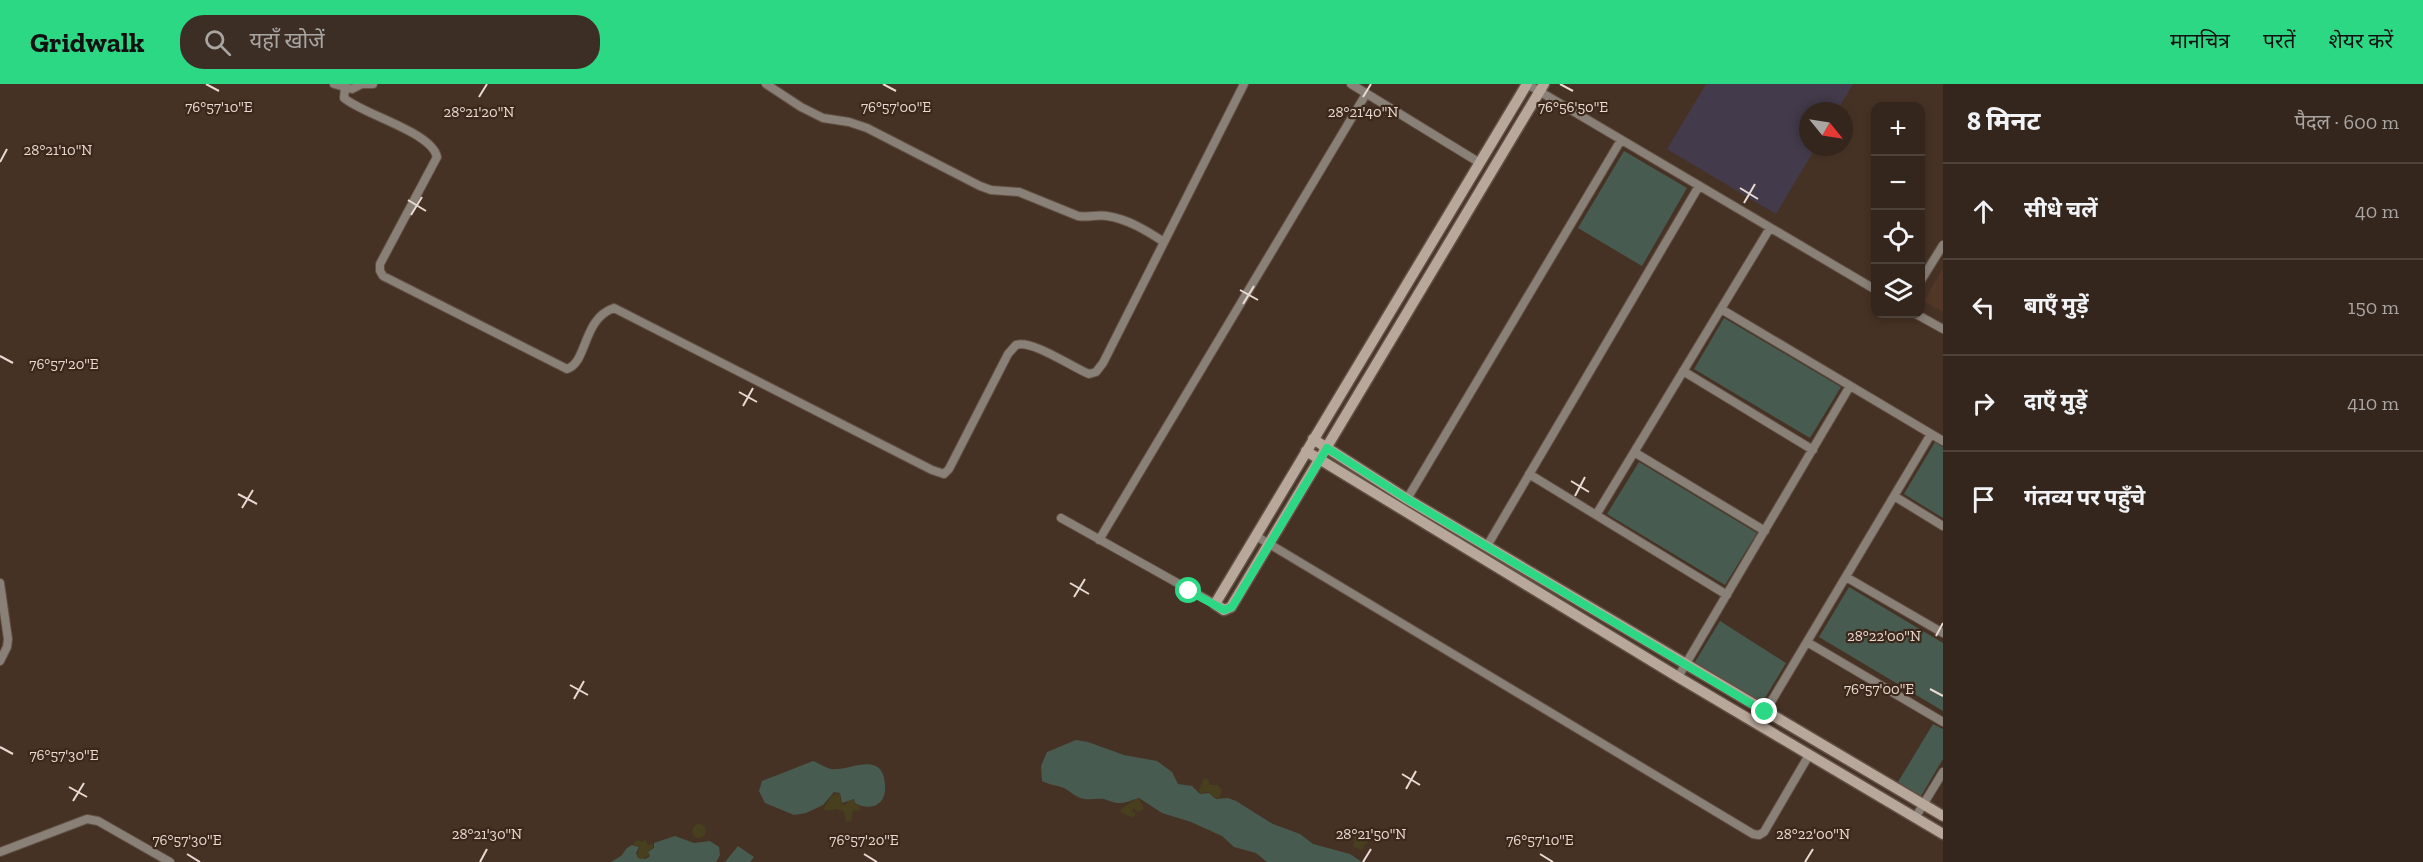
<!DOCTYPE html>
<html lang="hi">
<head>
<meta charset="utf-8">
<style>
  :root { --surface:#34261c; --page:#3c2e25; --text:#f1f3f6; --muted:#a9a5a3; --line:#4e433b; --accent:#2dd884 }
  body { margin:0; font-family:"Zilla Slab","Noto Sans Devanagari",serif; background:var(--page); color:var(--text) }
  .controls { position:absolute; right:18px; top:18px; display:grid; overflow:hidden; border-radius:12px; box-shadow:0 3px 9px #0003 }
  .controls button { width:54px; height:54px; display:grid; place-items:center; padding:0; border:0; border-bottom:2px solid var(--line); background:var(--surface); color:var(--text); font:30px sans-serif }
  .compass { position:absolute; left:1799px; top:18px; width:54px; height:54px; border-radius:50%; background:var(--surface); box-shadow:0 3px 9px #0003; rotate:120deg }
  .stop { position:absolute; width:18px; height:18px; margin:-14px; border:4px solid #2dd884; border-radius:50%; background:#fff }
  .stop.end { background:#2dd884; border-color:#fff; box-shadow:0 2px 6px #0008 }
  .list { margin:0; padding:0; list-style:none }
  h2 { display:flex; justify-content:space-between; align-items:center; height:78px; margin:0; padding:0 24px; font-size:26px }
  h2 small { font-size:20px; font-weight:400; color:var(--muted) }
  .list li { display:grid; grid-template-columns:39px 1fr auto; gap:18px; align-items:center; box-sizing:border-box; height:96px; padding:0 24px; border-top:2px solid var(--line) }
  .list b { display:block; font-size:22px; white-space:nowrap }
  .list em { font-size:20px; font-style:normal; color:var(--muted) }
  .icon { flex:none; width:33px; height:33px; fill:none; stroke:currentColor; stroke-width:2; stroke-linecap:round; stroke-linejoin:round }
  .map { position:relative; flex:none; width:1943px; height:778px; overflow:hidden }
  header { display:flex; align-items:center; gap:36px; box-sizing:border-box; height:84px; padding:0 30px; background:var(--accent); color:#111 }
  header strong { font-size:28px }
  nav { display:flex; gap:33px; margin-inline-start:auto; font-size:21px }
  .search { width:420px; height:54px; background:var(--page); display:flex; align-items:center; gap:15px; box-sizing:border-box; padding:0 21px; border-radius:24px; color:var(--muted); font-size:22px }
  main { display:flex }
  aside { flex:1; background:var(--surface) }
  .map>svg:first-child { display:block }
  .built { fill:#523726 }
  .education { fill:#433b4b }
  .green { fill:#485b50 }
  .sand { fill:#473f1e }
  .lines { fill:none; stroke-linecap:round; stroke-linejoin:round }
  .street-casing { stroke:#635044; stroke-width:10 }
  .secondary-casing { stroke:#635044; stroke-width:13 }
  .street { stroke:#898078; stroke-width:8 }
  .secondary { stroke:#b8a89c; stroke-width:10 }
  .route { stroke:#2dd884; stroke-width:8 }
  .ticks { fill:none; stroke:#e8dad2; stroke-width:2 }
  .ticks-label { font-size:15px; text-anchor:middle; fill:#e8dad2; stroke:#3c281b; stroke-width:4.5; stroke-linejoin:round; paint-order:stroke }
</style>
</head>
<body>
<header>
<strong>Gridwalk</strong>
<div class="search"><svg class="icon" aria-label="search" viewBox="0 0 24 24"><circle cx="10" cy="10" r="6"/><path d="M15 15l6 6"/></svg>यहाँ खोजें</div>
<nav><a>मानचित्र</a><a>परतें</a><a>शेयर करें</a></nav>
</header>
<main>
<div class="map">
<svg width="1943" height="778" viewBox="0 0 1943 778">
  <rect width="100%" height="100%" fill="#463225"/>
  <path class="built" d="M1943,184V228L1924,217Z"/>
  <path class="education" d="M1706,0H1853L1837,27H1808V63H1816L1776,130L1667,65Z"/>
  <path class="green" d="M1624,67L1687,104L1642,182L1578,144Z
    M1724,234L1841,303L1810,354L1694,285Z
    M1935,358L1943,363V434L1904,410Z
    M1639,378L1757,449L1725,501L1607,430Z
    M1849,503L1943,559V627L1819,553Z
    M1720,537L1786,579L1762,619L1695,578Z
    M1933,640L1943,645V675L1921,712L1898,698Z
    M1076,656L1088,658L1124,671L1157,677L1172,688L1178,700L1192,702L1200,710L1209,709L1216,715L1228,714L1236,717L1273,740L1300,750L1313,760L1350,770L1362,778H1267L1256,769L1234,763L1222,752L1191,738L1162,729L1139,714C1122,719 1122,722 1104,715C1098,714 1091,716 1085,715C1077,714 1071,708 1064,704C1057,701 1049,701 1042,697L1041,682L1047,668Z
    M813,677C819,679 825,684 831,685C849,688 882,665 885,700C887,721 871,728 855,719L854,715L842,719L840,709L834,708L823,721L806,729L794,731L765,719L759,707L762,697Z
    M675,752L694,759L710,757L719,763L720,771L716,778H611L621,772L627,764L632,761L639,763L636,769L638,774L646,775L650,772L648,768L654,764V759Z
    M738,762L754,773L750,778H725Z"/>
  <path class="sand" d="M1204,694L1208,695L1210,701H1218L1222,707L1219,714L1213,713L1209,708L1200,709L1199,706Z
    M836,709L840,710L841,720L845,721L850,716H854V719L860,723L859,727L853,726L851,737H846L844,728L837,725L826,727L823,725L831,713Z
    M1136,715H1139L1144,725L1138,728L1133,724L1132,727L1136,730L1133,734L1121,728V725Z
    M692 747a7 7 0 1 1 14 0a7 7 0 1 1-14 0Z
    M1364,745L1369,749L1363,753L1369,758L1364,761L1363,766L1353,763L1355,751Z
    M638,756L642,758L645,756L648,761L653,760V764L648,768L649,772L640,775L637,772L640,763L633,760Z"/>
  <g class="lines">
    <defs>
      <path id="street" d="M334,0L352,5L362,0
        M362,0H373
        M766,0L801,23L823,34L849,38L867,44L980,102L991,106L1019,108L1078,132C1088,134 1098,130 1107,132C1128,135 1147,147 1164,158
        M1351,0L1480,79
        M1527,0L1876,206
        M345,4L344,14C364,31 432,48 437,73L380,180V187L383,192L567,285C588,278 582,235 614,224L932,386L944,390L949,385L1008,270L1016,261C1031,255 1072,283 1089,290L1096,288L1103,279L1244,0
        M1920,198L1943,161
        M1721,225L1943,357
        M1916,230L1943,245
        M1683,287L1813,366
        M1634,368L1765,447
        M1529,390L1727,511
        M1894,412L1943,442
        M1407,415L1621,56
        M1596,431L1770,144
        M1061,434L1215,520
        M1256,452L1753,750L1759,751L1764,748L1809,671
        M1099,456L1366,10
        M1487,462L1699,102
        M1846,493L1943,549
        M0,499L8,555L7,563L0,577
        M1807,558L1943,638
        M1678,593L1850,302
        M1765,628L1931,350
        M1915,734L1943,688
        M0,768L87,735L98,737L170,778"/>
      <path id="secondary" d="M1527,0L1215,520L1224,526L1231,523L1544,0
        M1313,355L1407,415L1943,732
        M1306,367L1678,593L1943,750"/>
    </defs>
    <use href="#street" class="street-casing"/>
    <use href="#secondary" class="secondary-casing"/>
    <use href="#street" class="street"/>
    <use href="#secondary" class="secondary"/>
  </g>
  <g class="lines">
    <path class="route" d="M1189,507L1224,526L1232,523L1327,364L1407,415L1765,628"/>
  </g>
  <path class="ticks" d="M206,0L219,7M883,0L896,7M1560,0L1573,7M479,13L487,0M1363,13L1371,0M0,78L7,65M1740,104L1758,115M408,116L426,127M1744,119L1755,100M411,131L422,113M1240,206L1258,216M1243,220L1254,202M0,272L13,279M739,308L757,318M743,322L753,304M1571,397L1589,408M238,410L257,420M1575,412L1585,393M242,424L253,406M1070,499L1089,510M1074,513L1085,495M1936,552L1943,539M570,601L588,611M1930,605L1943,612M574,615L584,597M0,663L13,670M1402,690L1420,701M69,703L87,713M1406,705L1416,687M73,717L84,699M187,770L200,778M864,770L877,778M1540,770L1553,778M480,778L487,765M1363,778L1371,765M1805,778L1813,765"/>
  <g class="ticks-label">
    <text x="1573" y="28">76°56'50"E</text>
    <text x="896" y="28">76°57'00"E</text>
    <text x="219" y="28">76°57'10"E</text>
    <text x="479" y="33">28°21'20"N</text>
    <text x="1363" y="33">28°21'40"N</text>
    <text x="58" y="71">28°21'10"N</text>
    <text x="64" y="285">76°57'20"E</text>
    <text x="1884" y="557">28°22'00"N</text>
    <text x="1879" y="610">76°57'00"E</text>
    <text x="64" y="676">76°57'30"E</text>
    <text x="487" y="755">28°21'30"N</text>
    <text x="1371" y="755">28°21'50"N</text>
    <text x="1813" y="755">28°22'00"N</text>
    <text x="187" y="761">76°57'30"E</text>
    <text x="864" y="761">76°57'20"E</text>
    <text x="1540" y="761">76°57'10"E</text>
  </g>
</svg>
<div class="controls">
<button>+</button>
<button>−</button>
<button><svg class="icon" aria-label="locate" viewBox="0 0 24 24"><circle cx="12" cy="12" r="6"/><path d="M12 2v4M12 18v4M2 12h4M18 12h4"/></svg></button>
<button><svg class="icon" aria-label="layers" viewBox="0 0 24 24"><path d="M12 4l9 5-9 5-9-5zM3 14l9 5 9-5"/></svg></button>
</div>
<svg class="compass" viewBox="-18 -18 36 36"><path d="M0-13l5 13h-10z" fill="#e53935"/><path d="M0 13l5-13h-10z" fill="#a9a5a3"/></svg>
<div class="stop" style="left:1189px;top:507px"></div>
<div class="stop end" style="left:1765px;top:628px"></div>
</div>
<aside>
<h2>8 मिनट<small>पैदल · 600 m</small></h2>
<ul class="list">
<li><svg class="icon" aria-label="ahead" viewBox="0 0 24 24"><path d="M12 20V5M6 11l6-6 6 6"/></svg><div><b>सीधे चलें</b></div><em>40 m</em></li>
<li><svg class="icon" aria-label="left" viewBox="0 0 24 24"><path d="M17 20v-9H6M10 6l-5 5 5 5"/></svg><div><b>बाएँ मुड़ें</b></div><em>150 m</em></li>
<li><svg class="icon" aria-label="right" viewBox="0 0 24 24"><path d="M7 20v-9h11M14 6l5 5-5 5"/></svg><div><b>दाएँ मुड़ें</b></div><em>410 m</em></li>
<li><svg class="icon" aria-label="arrive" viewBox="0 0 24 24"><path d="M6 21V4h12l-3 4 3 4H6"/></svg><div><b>गंतव्य पर पहुँचे</b></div></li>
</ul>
</aside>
</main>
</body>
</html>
